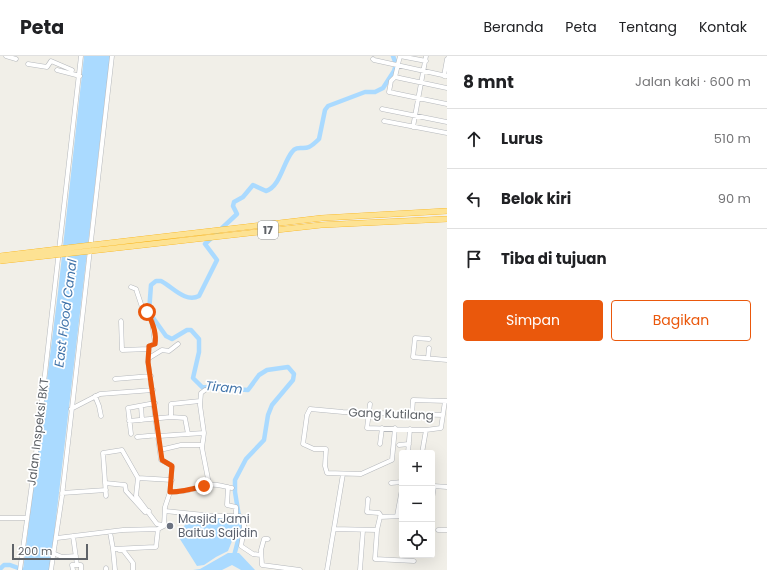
<!DOCTYPE html>
<html lang="id">
<head>
<meta charset="utf-8">
<style>
  :root { --surface:#fff; --page:#f6f6f6; --text:#202124; --muted:#757577; --line:#e0e0e0; --accent:#ea580c }
  body { margin:0; font-family:Poppins,sans-serif; background:var(--page); color:var(--text) }
  .controls { position:absolute; right:12px; bottom:12px; display:grid; overflow:hidden; border-radius:4px; box-shadow:0 4px 16px #0002 }
  .controls button { width:36px; height:36px; display:grid; place-items:center; padding:0; border:0; border-bottom:1px solid var(--line); background:var(--surface); color:var(--text); font:20px sans-serif }
  .scale { position:absolute; left:12px; bottom:10px; width:76px; box-sizing:border-box; padding-left:4px; border:2px solid #5f6368; border-top:0; font-size:11px; line-height:14px; white-space:nowrap; color:#5f6368; -webkit-text-stroke:3px #fff; paint-order:stroke }
  .stop { position:absolute; width:12px; height:12px; margin:-9px; border:3px solid #ea580c; border-radius:50%; background:#fff }
  .stop.end { background:#ea580c; border-color:#fff; box-shadow:0 1px 4px #0008 }
  .list { margin:0; padding:0; list-style:none }
  h2 { display:flex; justify-content:space-between; align-items:center; height:52px; margin:0; padding:0 16px; font-size:17px }
  h2 small { font-size:13px; font-weight:400; color:var(--muted) }
  .list li { display:grid; grid-template-columns:26px 1fr auto; gap:12px; align-items:center; box-sizing:border-box; height:60px; padding:0 16px; border-top:1px solid var(--line) }
  .list b { display:block; font-size:15px; white-space:nowrap }
  .list em { font-size:13px; font-style:normal; color:var(--muted) }
  .actions { display:flex; gap:8px; padding:12px 16px }
  .actions a { flex:1; padding:9px 0; border:1px solid var(--accent); border-radius:4px; text-align:center; font-size:14px; color:var(--accent) }
  .actions .main { background:var(--accent); color:#fff }
  .icon { flex:none; width:22px; height:22px; fill:none; stroke:currentColor; stroke-width:2; stroke-linecap:round; stroke-linejoin:round }
  .map { position:relative; flex:none; width:447px; height:514px; overflow:hidden }
  header { display:flex; align-items:center; gap:24px; box-sizing:border-box; height:56px; padding:0 20px; background:var(--surface); border-bottom:1px solid var(--line) }
  header strong { font-size:19px }
  nav { display:flex; gap:22px; margin-inline-start:auto; font-size:14px }
  main { display:flex }
  aside { flex:1; background:var(--surface) }
  .map>svg:first-child { display:block }
  .water { fill:#aadaff }
  .lines { fill:none; stroke-linecap:round; stroke-linejoin:round }
  .river { stroke:#aadaff; stroke-width:4.5 }
  .minor-casing { stroke:#b5b8bc; stroke-width:5 }
  .highway-casing { stroke:#f9ab00; stroke-width:6 }
  .minor { stroke:#fff; stroke-width:4 }
  .highway { stroke:#fde293; stroke-width:5.5 }
  .highway-bridge-casing { stroke:#f9ab00; stroke-width:6; stroke-linecap:butt }
  .highway-bridge { stroke:#fde293; stroke-width:5.5 }
  .route { stroke:#ea580c; stroke-width:5 }
  .worship-dot { fill:#6b7280; stroke:#fff; stroke-width:1.5 }
  .labels { text-anchor:middle; stroke-width:3.5; stroke-linejoin:round; paint-order:stroke }
  .shield { fill:#fff; stroke:#8f9295; stroke-width:1 }
  .shield-label { font-size:11px; font-weight:bold; fill:#5f6368 }
  .street-label { font-size:12px; fill:#5f6368; stroke:#fff }
  .worship-label { font-size:12px; fill:#5b616d; stroke:#fff; text-anchor:start }
  .water-label { font-size:13px; font-style:italic; fill:#4174aa; stroke:#fff }
</style>
</head>
<body>
<header>
<strong>Peta</strong>
<nav><a>Beranda</a><a>Peta</a><a>Tentang</a><a>Kontak</a></nav>
</header>
<main>
<div class="map">
<svg width="447" height="514" viewBox="0 0 447 514">
  <rect width="100%" height="100%" fill="#f1efe8"/>
  <path class="water" d="M84,0H110L50,514H23L58,236Z
    M191,459L237,462L238,470L228,495L216,501L204,509L197,510L178,480Z
    M228,497H239L255,514H241L232,509L222,514H193L200,513Z"/>
  <g class="lines">
    <path class="river" d="M234,500L241,473L235,436V424L246,403L264,384L268,359L272,349L293,324L294,318L288,311L267,314L259,319L248,334L202,331L193,322L199,296V283L191,274H187L172,283L166,280L149,256L151,229L156,225H161C173,231 185,247 199,240L217,204L205,188L237,158L233,150L234,146L243,141L253,129L266,135C280,131 283,107 292,96C297,89 303,94 309,91C313,89 316,86 319,83L325,54L328,50L365,36H375L383,32L394,15L396,8L393,0
      M0,513L4,509H10L24,514"/>
    <defs>
      <path id="minor" d="M6,0L16,3
        M400,0L395,21L391,25L389,36L447,48
        M400,0L426,5
        M373,3L374,4L447,20
        M28,8L47,11L51,5L72,14L71,17
        M57,14L80,20
        M444,20L447,3
        M395,21L447,32
        M382,53L447,66
        M384,65L447,77
        M413,71L426,0
        M121,265L122,294L149,293
        M429,283L415,282L413,301L447,304
        M149,302L162,294L169,295L178,288
        M428,302L429,292
        M115,323L151,320
        M205,334L201,337L200,349L204,377L202,392L209,428
        M95,340L99,350L101,360
        M370,348L367,372L426,374L441,372L445,345
        M141,350L142,364
        M71,353L100,338L153,334
        M412,358L413,344L447,345
        M171,361L185,362L188,378L204,377
        M129,365L171,361V348L200,345
        M395,372L392,404L361,418L327,417L325,410L326,393H314L303,388L307,359L310,353L343,356L443,359
        M131,378L128,352L155,347
        M159,380L188,378
        M137,381L159,379
        M380,388L382,372
        M399,389L409,388
        M160,394L181,389H202
        M408,397L410,373
        M422,397L426,374
        M138,422L172,424
        M105,427L125,429L126,435L145,456L149,455
        M391,427L402,426
        M228,431L227,449L236,451V459
        M170,436C183,436 196,433 207,429C213,427 226,431 232,432
        M62,437L106,434
        M106,440L103,397L122,394L138,422L136,440L157,468L163,469
        M368,443L367,456L379,457L381,460
        M432,444L434,430L447,431
        M165,455L214,460H240L244,462V473L241,490L253,498L261,499
        M397,460L402,433
        M0,462H27
        M334,473L377,474L380,461L402,460
        M377,474L375,503L414,505
        M438,474H447
        M110,476L113,493L155,491H156L158,473
        M73,480L77,509H81V514
        M57,482L123,474L158,473L164,470L165,451L170,436L172,411L171,409L161,404L148,306L149,290L155,288L152,265L142,251L136,233L131,231
        M268,483H264L261,494L262,509L300,514
        M113,493L115,514
        M119,494H123L133,507V514
        M55,498L62,501L76,500
        M106,512V514
        M20,514L35,406L81,0
        M51,514L62,440L112,0
        M73,514L72,509H77
        M327,514L343,418
        M360,514L363,474"/>
      <path id="highway" d="M92,189L322,162L447,155
        M90,195L321,169L447,163"/>
    </defs>
    <use href="#minor" class="minor-casing"/>
    <use href="#highway" class="highway-casing"/>
    <use href="#minor" class="minor"/>
    <use href="#highway" class="highway"/>
    <defs>
      <path id="highway-bridge" d="M0,200L92,189
        M0,205L90,195"/>
    </defs>
    <use href="#highway-bridge" class="highway-bridge-casing"/>
    <use href="#highway-bridge" class="highway-bridge"/>
  </g>
  <g class="lines">
    <path class="route" d="M147,256C152,265 157,277 155,288L149,290L148,306L162,404L172,410L170,436C182,436 193,433 204,430"/>
  </g>
  <circle class="worship-dot" cx="170" cy="470" r="4"/>
  <g class="labels">
    <rect class="shield" x="258" y="165" width="20" height="18" rx="3"/>
    <g class="shield-label">
      <text x="268" y="178">17</text>
    </g>
    <g class="street-label">
      <text transform="translate(391 358) rotate(2)" y="4">Gang Kutilang</text>
      <text transform="translate(38 376) rotate(-83)" y="4">Jalan Inspeksi BKT</text>
    </g>
    <g class="worship-label">
      <text x="178" y="467">Masjid Jami<tspan x="178" dy="14">Baitus Sajidin</tspan></text>
    </g>
    <g class="water-label">
      <text transform="translate(65 257) rotate(-83)" y="5">East Flood Canal</text>
      <text transform="translate(224 331) rotate(6)" y="5">Tiram</text>
    </g>
  </g>
</svg>
<div class="controls">
<button>+</button>
<button>−</button>
<button><svg class="icon" aria-label="locate" viewBox="0 0 24 24"><circle cx="12" cy="12" r="6"/><path d="M12 2v4M12 18v4M2 12h4M18 12h4"/></svg></button>
</div>
<div class="scale">200 m</div>
<div class="stop" style="left:147px;top:256px"></div>
<div class="stop end" style="left:204px;top:430px"></div>
</div>
<aside>
<h2>8 mnt<small>Jalan kaki · 600 m</small></h2>
<ul class="list">
<li><svg class="icon" aria-label="ahead" viewBox="0 0 24 24"><path d="M12 20V5M6 11l6-6 6 6"/></svg><div><b>Lurus</b></div><em>510 m</em></li>
<li><svg class="icon" aria-label="left" viewBox="0 0 24 24"><path d="M17 20v-9H6M10 6l-5 5 5 5"/></svg><div><b>Belok kiri</b></div><em>90 m</em></li>
<li><svg class="icon" aria-label="arrive" viewBox="0 0 24 24"><path d="M6 21V4h12l-3 4 3 4H6"/></svg><div><b>Tiba di tujuan</b></div></li>
</ul>
<div class="actions"><a class="main">Simpan</a><a>Bagikan</a></div>
</aside>
</main>
</body>
</html>
